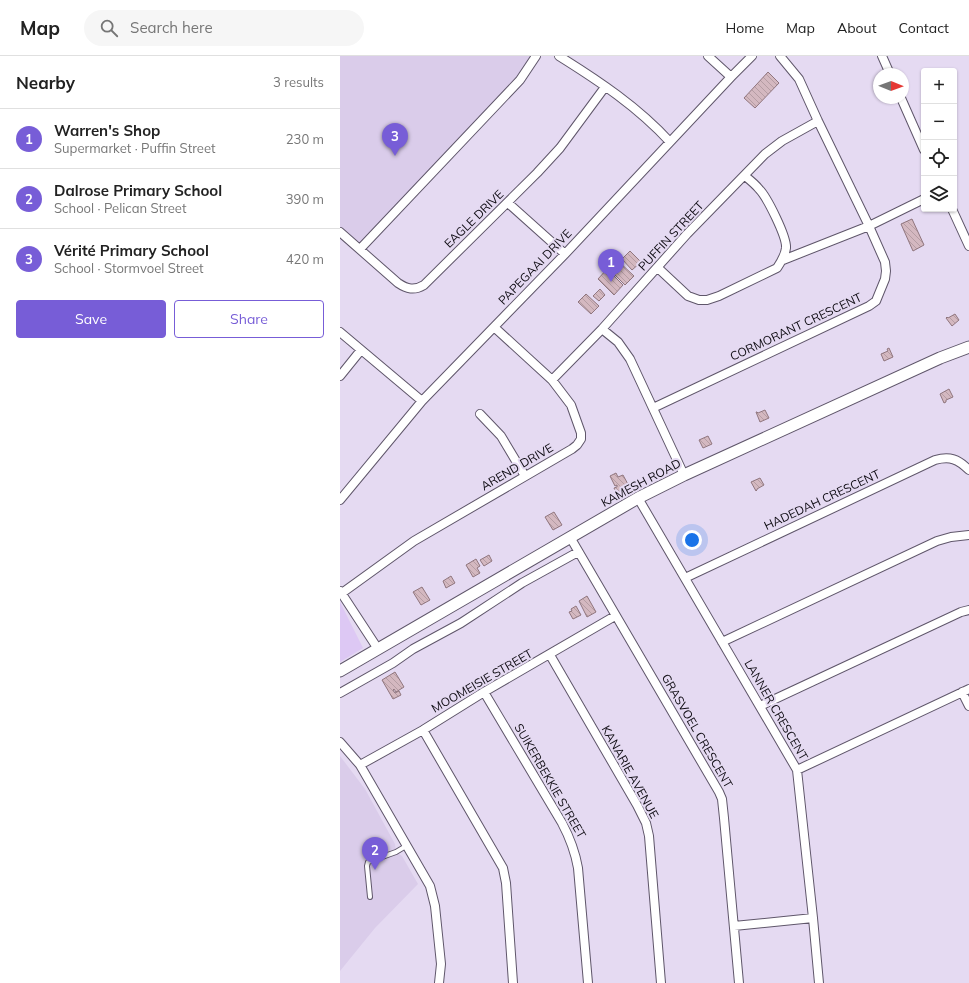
<!DOCTYPE html>
<html lang="en">
<head>
<meta charset="utf-8">
<style>
  :root { --surface:#fff; --page:#f6f6f6; --text:#222; --muted:#767676; --line:#e0e0e0; --accent:#775dd7 }
  body { margin:0; font-family:Mulish,sans-serif; background:var(--page); color:var(--text) }
  .controls { position:absolute; right:12px; top:12px; display:grid; overflow:hidden; border-radius:4px; box-shadow:0 1px 3px #0004 }
  .controls button { width:36px; height:36px; display:grid; place-items:center; padding:0; border:0; border-bottom:1px solid var(--line); background:var(--surface); color:var(--text); font:20px sans-serif }
  .compass { position:absolute; left:533px; top:12px; width:36px; height:36px; border-radius:50%; background:var(--surface); box-shadow:0 1px 3px #0004; rotate:91deg }
  .you { position:absolute; left:352px; top:484px; width:14px; height:14px; margin:-10px; border:3px solid #fff; border-radius:50%; background:#1a73e8; box-shadow:0 0 0 6px #1a73e833 }
  .badge { display:grid; place-items:center; width:26px; height:26px; border-radius:50%; background:var(--accent); color:#fff; font-size:13px; font-weight:700 }
  .pin { position:absolute; translate:-50% -33px; filter:drop-shadow(0 1px 2px #0008) }
  .pin::after { content:''; position:absolute; top:21px; width:14px; height:12px; background:inherit; clip-path:polygon(0 0,100% 0,50% 100%) }
  .list { margin:0; padding:0; list-style:none }
  h2 { display:flex; justify-content:space-between; align-items:center; height:52px; margin:0; padding:0 16px; font-size:17px }
  h2 small { font-size:13px; font-weight:400; color:var(--muted) }
  .list li { display:grid; grid-template-columns:26px 1fr auto; gap:12px; align-items:center; box-sizing:border-box; height:60px; padding:0 16px; border-top:1px solid var(--line) }
  .list b { display:block; font-size:15px; white-space:nowrap }
  .list p { margin:0; font-size:13px; white-space:nowrap; color:var(--muted) }
  .list em { font-size:13px; font-style:normal; color:var(--muted) }
  .actions { display:flex; gap:8px; padding:12px 16px }
  .actions a { flex:1; padding:9px 0; border:1px solid var(--accent); border-radius:4px; text-align:center; font-size:14px; color:var(--accent) }
  .actions .main { background:var(--accent); color:#fff }
  .icon { flex:none; width:22px; height:22px; fill:none; stroke:currentColor; stroke-width:2; stroke-linecap:round; stroke-linejoin:round }
  .map { position:relative; flex:none; width:629px; height:927px; overflow:hidden }
  header { display:flex; align-items:center; gap:24px; box-sizing:border-box; height:56px; padding:0 20px; background:var(--surface); border-bottom:1px solid var(--line) }
  header strong { font-size:19px }
  nav { display:flex; gap:22px; margin-inline-start:auto; font-size:14px }
  .search { width:280px; height:36px; background:var(--page); display:flex; align-items:center; gap:10px; box-sizing:border-box; padding:0 14px; border-radius:22px; color:var(--muted); font-size:15px }
  main { display:flex }
  aside { flex:1; background:var(--surface) }
  .map>svg:first-child { display:block }
  .built { fill:#daccea }
  .pitch { fill:#ddc8f4 }
  .building { fill:url(#building-back-hatch); stroke:#90767e }
  .lines { fill:none; stroke-linecap:round; stroke-linejoin:round }
  .lane-casing { stroke:#5f566a; stroke-width:6 }
  .street-casing { stroke:#5f566a; stroke-width:10 }
  .secondary-casing { stroke:#5f566a; stroke-width:13 }
  .lane { stroke:#fff; stroke-width:4 }
  .street { stroke:#fff; stroke-width:8 }
  .secondary { stroke:#fff; stroke-width:11 }
  .labels { text-anchor:middle; stroke-width:4; stroke-linejoin:round; paint-order:stroke }
  .street-label { font-size:12px; fill:#0e0b12; stroke:#e5daf2 }
</style>
</head>
<body>
<header>
<strong>Map</strong>
<div class="search"><svg class="icon" aria-label="search" viewBox="0 0 24 24"><circle cx="10" cy="10" r="6"/><path d="M15 15l6 6"/></svg>Search here</div>
<nav><a>Home</a><a>Map</a><a>About</a><a>Contact</a></nav>
</header>
<main>
<aside>
<h2>Nearby<small>3 results</small></h2>
<ul class="list">
<li><span class="badge">1</span><div><b>Warren's Shop</b><p>Supermarket · Puffin Street</p></div><em>230 m</em></li>
<li><span class="badge">2</span><div><b>Dalrose Primary School</b><p>School · Pelican Street</p></div><em>390 m</em></li>
<li><span class="badge">3</span><div><b>Vérité Primary School</b><p>School · Stormvoel Street</p></div><em>420 m</em></li>
</ul>
<div class="actions"><a class="main">Save</a><a>Share</a></div>
</aside>
<div class="map">
<svg width="629" height="927" viewBox="0 0 629 927">
  <defs>
    <pattern id="building-back-hatch" width="6" height="6" patternUnits="userSpaceOnUse"><rect width="6" height="6" fill="#d4b8c0"/><path d="M-1 5l2 2M0 0l6 6M5-1l2 2" fill="none" stroke="#b59da4"/></pattern>
  </defs>
  <rect width="100%" height="100%" fill="#e5daf2"/>
  <path class="built" d="M0,0H199L20,193L0,179Z
    M0,700L25,733L55,788L56,796L62,800L78,828L35,872L0,915Z"/>
  <path class="pitch" d="M0,546L23,592L0,606Z"/>
  <path class="building" d="M428,16L439,27L415,52L404,42Z
    M572,163L584,189L573,195L561,168Z
    M290,195L301,206L292,214L282,203Z
    M276,203L294,220L285,229L267,211Z
    M267,213L283,229L274,239L258,223Z
    M260,233L265,239L259,245L253,240Z
    M246,238L259,250L251,258L238,246Z
    M615,258L619,264L612,270L606,262L607,261L608,262Z
    M549,292L553,301L544,305L541,298L548,295L547,293Z
    M609,333L613,341L606,344V346L604,347L600,338Z
    M425,354L429,362L420,366L416,356H417L418,357Z
    M368,380L372,388L363,392L359,384Z
    M276,417L278,421L283,419L290,432L277,439L274,432L277,431V429L275,430L270,420Z
    M420,422L424,429L417,433V434L416,435L411,426Z
    M214,456L222,469L213,474L205,461Z
    M149,499L152,505L144,510L140,504Z
    M136,503L140,510L137,512L140,517L133,521L126,509Z
    M111,520L115,527L106,532L103,525Z
    M82,531L90,544L81,549L73,536Z
    M247,540L256,556L247,561L239,545Z
    M236,550L241,559L233,563L229,556L232,555L231,553Z
    M55,616L64,631L56,636L54,633L53,634L55,637L59,635L61,639L53,643L42,624Z"/>
  <g class="lines">
    <defs>
      <path id="lane" d="M30,841L27,810L28,806L56,796L66,790"/>
      <path id="street" d="M219,0C259,25 298,51 330,86
        M368,0L391,21
        M542,0L550,18
        M561,42L584,94
        M168,147L225,198
        M612,153L629,190
        M0,176L58,227C67,233 74,235 84,229L197,117L220,92L265,31
        M20,193L180,24L196,0
        M443,204L529,170L584,143
        M318,212L348,240L359,244H367L379,240L437,212C441,206 445,200 446,192C447,181 427,141 419,133C415,128 410,124 405,120
        M262,273L278,286L290,303L344,419
        M0,276L82,345
        M0,320L21,294
        M212,324L262,273L347,178L425,98L442,85L478,65
        M313,352L529,250L536,245L545,223L546,215L545,206L529,170L478,65L459,23L440,0
        M140,358L161,380L185,420
        M298,442L457,714L473,862L479,927
        M0,444L82,345L225,198L391,21L412,0
        M230,481L379,736L382,743L384,762L399,927
        M345,522L595,404C610,400 618,403 629,414
        M0,535L38,593
        M2,537L74,485L232,393L237,389L241,383V377L231,349L212,324L154,271
        M382,586L597,485L611,481L629,479
        M210,599L297,749L306,767L309,780L321,927
        M144,636L222,767C230,782 235,795 238,812L248,927
        M622,636L629,650
        M0,637L53,607L73,593L121,567L182,527L238,496
        M420,650L621,556L629,554
        M83,674L163,812L166,827L173,927
        M0,686L20,709L90,830L95,850L101,908L99,927
        M20,709L83,674L144,636L275,560
        M457,714L629,633
        M394,870L473,862"/>
      <path id="secondary" d="M0,615L298,442L344,419L600,302L629,291"/>
    </defs>
    <use href="#lane" class="lane-casing"/>
    <use href="#street" class="street-casing"/>
    <use href="#secondary" class="secondary-casing"/>
    <use href="#lane" class="lane"/>
    <use href="#street" class="street"/>
    <use href="#secondary" class="secondary"/>
  </g>
  <g class="labels">
    <g class="street-label">
      <text transform="translate(134 163) rotate(-44)" y="4">EAGLE DRIVE</text>
      <text transform="translate(331 180) rotate(-47)" y="4">PUFFIN STREET</text>
      <text transform="translate(195 211) rotate(-46)" y="4">PAPEGAAI DRIVE</text>
      <text transform="translate(456 271) rotate(-25)" y="4">CORMORANT CRESCENT</text>
      <text transform="translate(177 411) rotate(-30)" y="4">AREND DRIVE</text>
      <text transform="translate(301 427) rotate(-28)" y="4">KAMESH ROAD</text>
      <text transform="translate(482 444) rotate(-25)" y="4">HADEDAH CRESCENT</text>
      <text transform="translate(142 625) rotate(-30)" y="4">MOOMEISIE STREET</text>
      <text transform="translate(436 654) rotate(60)" y="4">LANNER CRESCENT</text>
      <text transform="translate(357 675) rotate(60)" y="4">GRASVOEL CRESCENT</text>
      <text transform="translate(290 716) rotate(61)" y="4">KANARIE AVENUE</text>
      <text transform="translate(210 725) rotate(60)" y="4">SUIKERBEKKIE STREET</text>
    </g>
  </g>
</svg>
<div class="controls">
<button>+</button>
<button>−</button>
<button><svg class="icon" aria-label="locate" viewBox="0 0 24 24"><circle cx="12" cy="12" r="6"/><path d="M12 2v4M12 18v4M2 12h4M18 12h4"/></svg></button>
<button><svg class="icon" aria-label="layers" viewBox="0 0 24 24"><path d="M12 4l9 5-9 5-9-5zM3 14l9 5 9-5"/></svg></button>
</div>
<svg class="compass" viewBox="-18 -18 36 36"><path d="M0-13l5 13h-10z" fill="#e53935"/><path d="M0 13l5-13h-10z" fill="#767676"/></svg>
<div class="you"></div>
<div class="pin badge" style="left:271px;top:226px">1</div>
<div class="pin badge" style="left:35px;top:814px">2</div>
<div class="pin badge" style="left:55px;top:100px">3</div>
</div>
</main>
</body>
</html>
